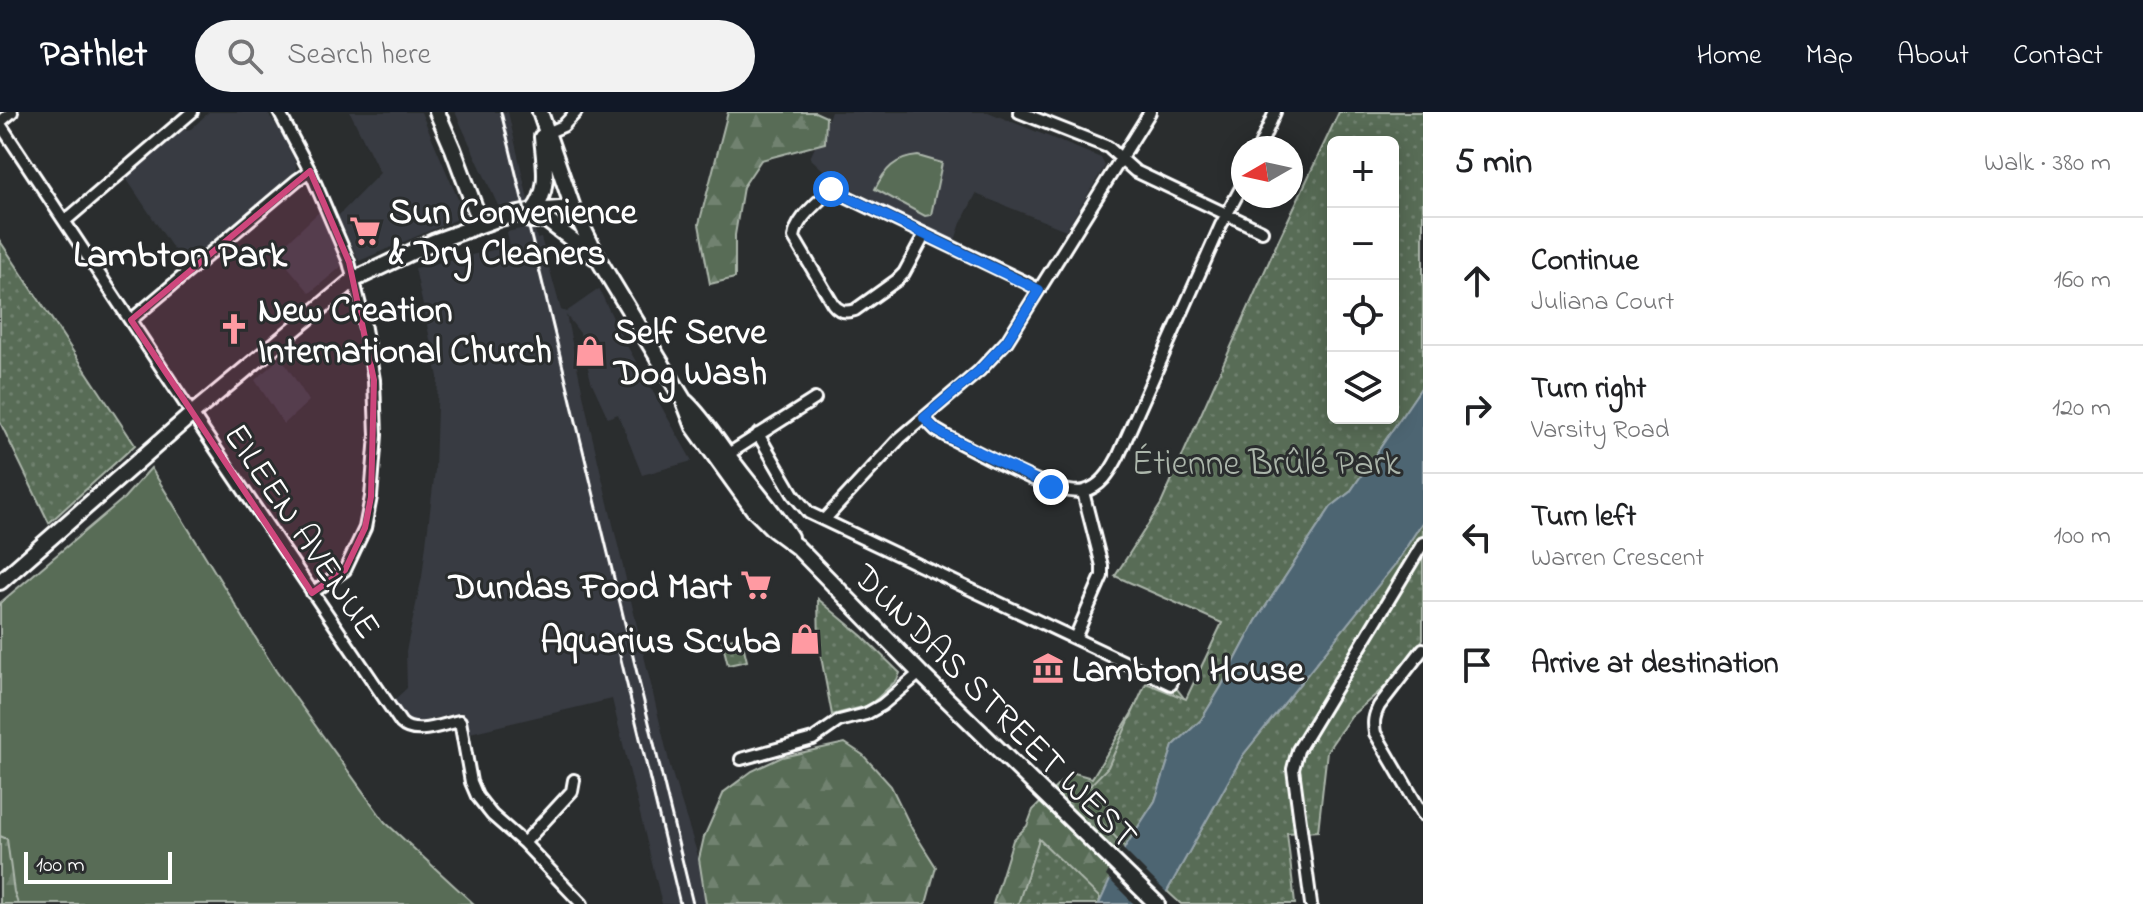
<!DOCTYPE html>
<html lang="en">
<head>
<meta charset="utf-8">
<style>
  :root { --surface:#fff; --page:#f2f2f2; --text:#202124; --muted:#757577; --line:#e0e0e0; --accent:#111827 }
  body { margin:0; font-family:"Indie Flower",sans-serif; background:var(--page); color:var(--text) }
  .controls { position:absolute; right:24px; top:24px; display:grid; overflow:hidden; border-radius:12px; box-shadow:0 4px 20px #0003 }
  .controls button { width:72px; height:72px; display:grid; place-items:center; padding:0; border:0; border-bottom:2px solid var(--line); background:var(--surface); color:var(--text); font:40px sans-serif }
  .compass { position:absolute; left:1231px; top:24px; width:72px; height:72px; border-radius:50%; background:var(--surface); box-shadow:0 4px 20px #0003; rotate:261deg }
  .scale { position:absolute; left:24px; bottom:20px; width:148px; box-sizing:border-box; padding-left:8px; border:4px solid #fff; border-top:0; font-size:22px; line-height:28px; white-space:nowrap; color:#fff; -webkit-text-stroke:6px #2a2d2e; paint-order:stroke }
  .stop { position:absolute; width:24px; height:24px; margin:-18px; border:6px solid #1a73e8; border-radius:50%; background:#fff }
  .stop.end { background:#1a73e8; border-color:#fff; box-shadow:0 2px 8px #0008 }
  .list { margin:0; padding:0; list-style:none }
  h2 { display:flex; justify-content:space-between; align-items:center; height:104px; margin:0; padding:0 32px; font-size:34px }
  h2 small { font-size:26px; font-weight:400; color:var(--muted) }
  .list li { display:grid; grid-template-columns:52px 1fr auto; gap:24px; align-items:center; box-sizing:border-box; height:128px; padding:0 32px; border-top:2px solid var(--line) }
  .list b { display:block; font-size:30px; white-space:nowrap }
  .list p { margin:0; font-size:26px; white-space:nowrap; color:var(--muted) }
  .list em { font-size:26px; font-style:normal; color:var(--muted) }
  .icon { flex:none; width:44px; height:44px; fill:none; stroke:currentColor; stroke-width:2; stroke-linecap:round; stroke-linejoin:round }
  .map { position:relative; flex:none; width:1423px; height:792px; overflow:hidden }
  header { display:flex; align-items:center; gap:48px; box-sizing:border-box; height:112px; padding:0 40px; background:var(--accent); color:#fff }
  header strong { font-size:38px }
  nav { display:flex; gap:44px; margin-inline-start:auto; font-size:28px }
  .search { width:560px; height:72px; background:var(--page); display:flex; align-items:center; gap:20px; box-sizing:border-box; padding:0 28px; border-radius:44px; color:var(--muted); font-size:30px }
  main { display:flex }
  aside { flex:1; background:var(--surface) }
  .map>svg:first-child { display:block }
  .built { fill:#383b42 }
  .grass { fill:#586c57; stroke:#acb6ab; stroke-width:2 }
  .forest { fill:url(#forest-firs); stroke:#acb6ab; stroke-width:2 }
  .park { fill:url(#park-dots); stroke:#acb6ab; stroke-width:2; fill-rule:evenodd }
  .water { fill:#4e6572; stroke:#95a3aa; stroke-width:2 }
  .pier { fill:#2a2d2e }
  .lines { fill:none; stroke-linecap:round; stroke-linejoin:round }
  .street-casing { stroke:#fff; stroke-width:16 }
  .secondary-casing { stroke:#fff; stroke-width:20 }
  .street { stroke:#2a2d2e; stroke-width:10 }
  .secondary { stroke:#2a2d2e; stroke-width:14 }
  .rail { stroke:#fff; stroke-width:3 }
  .route { stroke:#1a73e8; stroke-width:10 }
  .marked { fill:#ce467c; fill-opacity:0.2; stroke:#ce467c; stroke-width:6; stroke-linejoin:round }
  .labels { text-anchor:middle; stroke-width:6; stroke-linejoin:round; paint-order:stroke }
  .poi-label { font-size:36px; font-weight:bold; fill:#fff; stroke:#2a2d2e; text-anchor:start }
  .park-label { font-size:36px; fill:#acb6ab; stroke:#2a2d2e }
  .street-label { font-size:36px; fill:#fff; stroke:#2a2d2e }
  .neighbourhood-label { font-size:38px; font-weight:bold; fill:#fff; stroke:#2a2d2e }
</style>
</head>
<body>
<header>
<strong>Pathlet</strong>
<div class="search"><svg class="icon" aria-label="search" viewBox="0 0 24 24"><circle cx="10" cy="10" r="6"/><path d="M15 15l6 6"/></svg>Search here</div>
<nav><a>Home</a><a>Map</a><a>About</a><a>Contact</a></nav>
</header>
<main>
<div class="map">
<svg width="1423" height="792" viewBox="0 0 1423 792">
  <defs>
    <pattern id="forest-firs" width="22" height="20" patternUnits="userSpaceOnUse" patternTransform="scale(2)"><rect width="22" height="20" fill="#586c57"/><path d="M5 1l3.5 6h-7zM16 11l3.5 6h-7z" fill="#718270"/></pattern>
    <pattern id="park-dots" width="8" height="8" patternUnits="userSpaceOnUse" patternTransform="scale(2)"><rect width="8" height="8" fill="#586c57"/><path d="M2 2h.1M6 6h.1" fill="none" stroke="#718270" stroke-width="1.8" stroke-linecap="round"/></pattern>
  </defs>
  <rect width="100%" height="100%" fill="#2a2d2e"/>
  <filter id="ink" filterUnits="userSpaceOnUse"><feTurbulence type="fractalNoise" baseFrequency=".0125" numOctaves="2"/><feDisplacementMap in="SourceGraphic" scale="16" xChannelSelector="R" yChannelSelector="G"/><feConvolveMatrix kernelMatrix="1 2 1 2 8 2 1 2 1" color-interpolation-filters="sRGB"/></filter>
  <g filter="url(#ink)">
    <path class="built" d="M209,0H267L281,20L296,52V58L184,153L126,66L183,18L191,17Z
      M350,0H421L460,92L458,105L455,108L359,149L338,104L380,61Z
      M455,0H508L529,92L500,98Z
      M831,0H988L1101,46L1105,54L1066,118L976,82L961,111L954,131L833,67L810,46Z
      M321,98L342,154L310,181L288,155L291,151L281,136Z
      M534,114L537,127L541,126L561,198L566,200L599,177L621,223L692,349L642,363L618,302L608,306L591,269L580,221L566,203L590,315L671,658L699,747L706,792H662L612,587L470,621L462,600L414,611L405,604L393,589L407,576L406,539L422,465L435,358L438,265L415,156L510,134L507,120Z
      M281,245L309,289L284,312L255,268Z"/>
    <path class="grass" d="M918,44L942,51L931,103L925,104L875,77C885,57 895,46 918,44Z
      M151,356L276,559L385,710L474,792H0V491L124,386Z"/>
    <path class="forest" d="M728,0H815L826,5L825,31L761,48L743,75L735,123V166L710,172L699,112Z
      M1174,573L1201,608L1099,792H993L1013,728L1027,714L1033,698L1071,660L1092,666L1146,578Z
      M845,631L863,643L891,674L912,717L936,755L926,792H706L699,747L704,725L724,680L752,659L782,645Z
      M0,724L7,727L14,780L18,792H0Z"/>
    <path class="park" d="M1339,0H1423V273L1350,380L1331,395L1256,509L1221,575L1201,608L1173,634L1155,689L1125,735L1078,686L1108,655L1146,571L1186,587L1222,511L1115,464L1161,392L1279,127ZM1333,30H1393V306H1333Z
      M0,129L135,333L49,411L0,310Z
      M1423,409V527L1400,562L1351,604L1327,639L1318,719L1287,721L1295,792H1181L1167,779L1243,643L1396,451Z
      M818,487L862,524L900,561L897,568L870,593L832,603L819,534Z
      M741,524L747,549L728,553L722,529Z
      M1039,727L1100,786L1099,792H1018Z"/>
    <path class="water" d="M1423,273V409L1396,451L1243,643L1160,792H1099L1125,735L1155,689L1173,634L1201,608L1221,575L1256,509L1331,395L1350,380Z"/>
    <path class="pier" d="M1121,735L1169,783L1164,792H1134L1106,764Z"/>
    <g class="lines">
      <defs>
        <path id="street" d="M279,0L310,59L349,150L363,205L374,268L376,323L371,385L365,416L345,458L312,481
          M1019,0L1108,35L1135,59L1262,119
          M0,10L12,0
          M0,12L192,302L401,611C415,625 443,612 460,609L471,670L477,684L492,703L524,731L582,792
          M547,21L563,14L576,0
          M1259,36L1275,0
          M65,109L192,0
          M925,122L904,161L897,168L855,198C846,201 839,200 833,192L794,126C796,106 818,91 831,77L1025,170L1039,178
          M131,208L297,68L310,59
          M924,306L936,318L948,325C975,338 1058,386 1084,379C1101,375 1110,360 1118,345L1221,113L1243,72
          M758,322L793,382L809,401L1171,572
          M722,346L815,287
          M824,408L900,326L979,259L1007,229L1150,0
          M1075,526L1102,464V454L1083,380
          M1423,537L1379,594C1374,604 1373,610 1375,621L1423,703
          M741,647L813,627L839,609L866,602L882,593L920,561
          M524,731L572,679L574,668
          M1311,792L1293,657L1298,638L1309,620L1423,431"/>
        <path id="secondary" d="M437,0L453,37L481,112
          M540,0L573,96L600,150L683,287L694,315L753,397L774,418L797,435L920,561L1157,792
          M533,99C551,78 544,50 542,25
          M529,108H546L595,145
          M686,290C706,309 719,333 736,354C754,378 774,400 790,425
          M0,470L192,302L353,168L433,130L500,106L533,99L573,96"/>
      </defs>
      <use href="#street" class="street-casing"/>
      <use href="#secondary" class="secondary-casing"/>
      <use href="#street" class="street"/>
      <use href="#secondary" class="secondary"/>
      <path class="rail" d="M501,0L693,792
        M616,527L680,792"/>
    </g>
  </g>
  <g class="lines" filter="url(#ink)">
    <path class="route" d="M831,77L1039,178L1007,229L979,259L924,306L936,318L948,325L1051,375"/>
  </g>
  <path class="marked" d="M310,59L349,150L374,268L371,385L365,416L345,458L312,481L131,208Z"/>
  <defs>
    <symbol id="supermarket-bare" viewBox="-9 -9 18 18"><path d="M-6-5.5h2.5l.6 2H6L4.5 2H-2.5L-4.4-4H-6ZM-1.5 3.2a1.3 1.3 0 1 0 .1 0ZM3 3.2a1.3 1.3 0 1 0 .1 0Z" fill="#ff9aa2" stroke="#2a2d2e" stroke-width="2.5" paint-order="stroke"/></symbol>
    <symbol id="church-bare" viewBox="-9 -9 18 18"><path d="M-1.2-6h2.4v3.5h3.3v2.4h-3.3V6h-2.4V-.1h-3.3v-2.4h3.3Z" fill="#ff9aa2" stroke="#2a2d2e" stroke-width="2.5" paint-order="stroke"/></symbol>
    <symbol id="shop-bare" viewBox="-9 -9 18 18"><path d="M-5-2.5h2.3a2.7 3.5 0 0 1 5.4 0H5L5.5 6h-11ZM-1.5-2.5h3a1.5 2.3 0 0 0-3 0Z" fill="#ff9aa2" stroke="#2a2d2e" stroke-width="2.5" paint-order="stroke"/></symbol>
    <symbol id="museum-bare" viewBox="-9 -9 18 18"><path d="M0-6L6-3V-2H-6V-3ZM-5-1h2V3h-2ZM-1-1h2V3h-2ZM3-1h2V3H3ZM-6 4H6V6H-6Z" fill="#ff9aa2" stroke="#2a2d2e" stroke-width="2.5" paint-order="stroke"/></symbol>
  </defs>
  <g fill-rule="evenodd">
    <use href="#supermarket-bare" x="343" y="97" width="44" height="44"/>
    <use href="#church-bare" x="212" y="195" width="44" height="44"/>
    <use href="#shop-bare" x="568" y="217" width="44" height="44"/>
    <use href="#supermarket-bare" x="734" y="451" width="44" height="44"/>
    <use href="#shop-bare" x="783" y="505" width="44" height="44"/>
    <use href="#museum-bare" x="1026" y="534" width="44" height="44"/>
  </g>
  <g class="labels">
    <g class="poi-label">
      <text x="389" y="111">Sun Convenience<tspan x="389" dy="41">&amp; Dry Cleaners</tspan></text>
      <text x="258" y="209">New Creation<tspan x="258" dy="41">International Church</tspan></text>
      <text x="614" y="231">Self Serve<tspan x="614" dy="41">Dog Wash</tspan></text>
      <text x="732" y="486" text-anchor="end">Dundas Food Mart</text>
      <text x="781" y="540" text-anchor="end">Aquarius Scuba</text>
      <text x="1072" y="569">Lambton House</text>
    </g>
    <g class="park-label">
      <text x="1266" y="362">Étienne Brûlé Park</text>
    </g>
    <g class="street-label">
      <text transform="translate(304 418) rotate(56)" y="13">EILEEN AVENUE</text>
      <text transform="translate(997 593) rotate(45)" y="13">DUNDAS STREET WEST</text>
    </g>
    <g class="neighbourhood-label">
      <text x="180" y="154">Lambton Park</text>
    </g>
  </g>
</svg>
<div class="controls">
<button>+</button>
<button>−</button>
<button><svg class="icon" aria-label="locate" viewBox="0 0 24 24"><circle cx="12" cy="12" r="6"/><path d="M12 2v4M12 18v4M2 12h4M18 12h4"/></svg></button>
<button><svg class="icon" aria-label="layers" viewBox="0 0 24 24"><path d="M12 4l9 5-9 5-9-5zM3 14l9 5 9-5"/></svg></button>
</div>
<svg class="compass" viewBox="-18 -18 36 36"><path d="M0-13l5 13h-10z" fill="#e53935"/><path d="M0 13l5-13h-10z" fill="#757577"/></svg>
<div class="scale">100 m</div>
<div class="stop" style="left:831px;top:77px"></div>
<div class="stop end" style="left:1051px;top:375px"></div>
</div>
<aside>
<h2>5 min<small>Walk · 380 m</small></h2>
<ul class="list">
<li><svg class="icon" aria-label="ahead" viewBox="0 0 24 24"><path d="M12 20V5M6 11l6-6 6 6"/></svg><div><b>Continue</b><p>Juliana Court</p></div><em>160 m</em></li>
<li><svg class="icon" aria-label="right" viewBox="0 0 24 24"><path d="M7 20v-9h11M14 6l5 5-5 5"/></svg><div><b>Turn right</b><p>Varsity Road</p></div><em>120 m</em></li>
<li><svg class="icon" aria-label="left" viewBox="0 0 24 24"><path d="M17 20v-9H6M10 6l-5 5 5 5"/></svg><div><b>Turn left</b><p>Warren Crescent</p></div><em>100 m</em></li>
<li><svg class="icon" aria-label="arrive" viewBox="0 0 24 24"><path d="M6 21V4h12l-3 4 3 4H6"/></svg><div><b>Arrive at destination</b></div></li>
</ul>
</aside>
</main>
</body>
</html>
